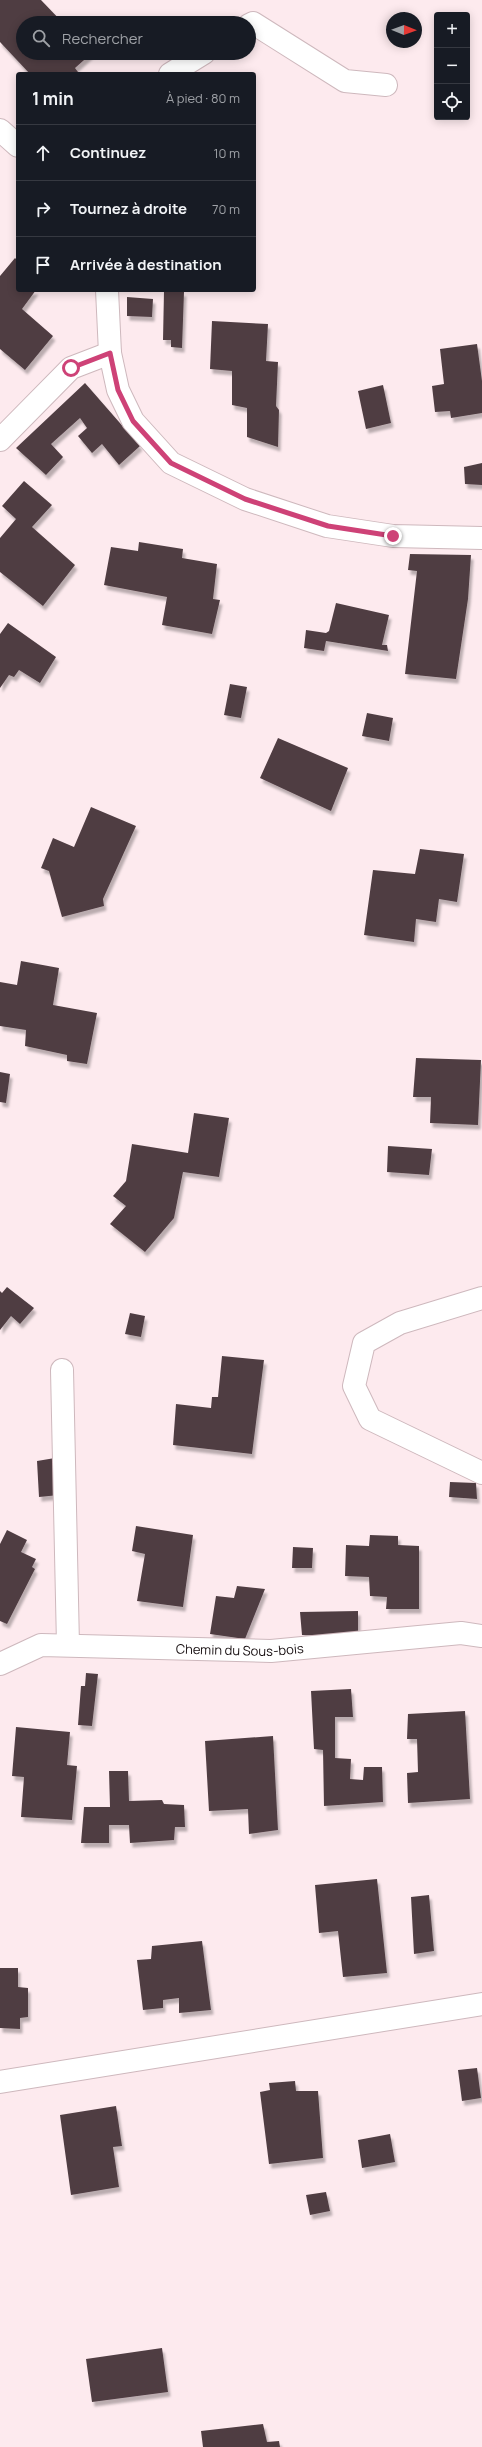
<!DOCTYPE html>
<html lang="fr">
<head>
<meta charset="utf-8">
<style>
  :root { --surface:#171b24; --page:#242831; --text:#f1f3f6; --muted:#9ea1a6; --line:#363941 }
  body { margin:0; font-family:Manrope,sans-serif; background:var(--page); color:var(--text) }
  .controls { position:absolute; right:12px; top:12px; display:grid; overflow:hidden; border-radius:4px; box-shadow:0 2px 10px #0003 }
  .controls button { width:36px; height:36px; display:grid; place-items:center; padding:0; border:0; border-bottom:1px solid var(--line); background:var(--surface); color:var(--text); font:20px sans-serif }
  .compass { position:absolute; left:386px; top:12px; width:36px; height:36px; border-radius:50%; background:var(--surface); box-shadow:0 2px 10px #0003; rotate:91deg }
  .stop { position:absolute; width:12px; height:12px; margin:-9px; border:3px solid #ce4277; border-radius:50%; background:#fff }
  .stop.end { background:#ce4277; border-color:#fff; box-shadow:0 1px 4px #0008 }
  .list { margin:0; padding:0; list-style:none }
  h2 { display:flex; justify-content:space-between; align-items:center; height:52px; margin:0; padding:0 16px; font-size:17px }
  h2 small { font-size:13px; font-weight:400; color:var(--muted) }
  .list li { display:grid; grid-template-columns:26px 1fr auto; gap:12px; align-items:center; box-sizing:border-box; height:56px; padding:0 16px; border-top:1px solid var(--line) }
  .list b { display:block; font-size:15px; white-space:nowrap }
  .list em { font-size:13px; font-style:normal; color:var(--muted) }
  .icon { flex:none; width:22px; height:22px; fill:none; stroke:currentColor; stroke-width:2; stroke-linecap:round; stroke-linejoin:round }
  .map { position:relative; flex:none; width:482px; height:2447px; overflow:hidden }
  .search { position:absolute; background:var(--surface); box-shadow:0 2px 10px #0003; left:16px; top:16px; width:240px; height:44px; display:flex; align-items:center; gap:10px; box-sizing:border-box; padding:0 14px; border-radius:22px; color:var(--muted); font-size:15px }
  .panel { position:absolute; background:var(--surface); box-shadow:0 2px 10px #0003; left:16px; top:72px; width:240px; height:220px; border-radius:4px }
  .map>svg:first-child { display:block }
  .building { fill:#503e43; filter:url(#shadow) }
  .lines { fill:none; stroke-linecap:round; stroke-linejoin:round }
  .minor-casing { stroke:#ceb8bd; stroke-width:24 }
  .minor { stroke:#fff; stroke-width:22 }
  .route { stroke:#ce4277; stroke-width:5 }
  .labels { text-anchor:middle; stroke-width:4; stroke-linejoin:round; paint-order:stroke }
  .street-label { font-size:13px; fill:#140c0e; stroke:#fcfcfc }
</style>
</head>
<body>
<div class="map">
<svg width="482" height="2447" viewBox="0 0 482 2447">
  <defs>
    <filter id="shadow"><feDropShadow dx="2.5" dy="4.5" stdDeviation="1" flood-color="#0004"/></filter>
  </defs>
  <rect width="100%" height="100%" fill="#fdeaee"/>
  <path class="building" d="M0,0H41L63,23H23V53H92L75,68L78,72L75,74H30L0,42Z
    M15,258L18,261V290H36L22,309L53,336L25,370L0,349V276Z
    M164,291L184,292L182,348L171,347V340H163Z
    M127,297L153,299L152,317L127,316Z
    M212,321L268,324L266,361L278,362L276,406L279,410L278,447L247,437V408L232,405V371L210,369Z
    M477,344L482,381V413L451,418L450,411L435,412L432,386L444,384L440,349Z
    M85,383L140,446L119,465L102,444L92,453L78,436L87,428L80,418L51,444L63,457L46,475L16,448Z
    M383,385L391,423L366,429L358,391Z
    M482,463V485L465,484L464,467Z
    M24,481L52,505L32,527L75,565L43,606L0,572V538L16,519L2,506Z
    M139,542L183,549L182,558L217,564L213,599L220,600L212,634L162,625L167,597L104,585L111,547L138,551Z
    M410,554L471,555L468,599L456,679L405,674L417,571L408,570Z
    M336,603L389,615L382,645H387L388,651L326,641L324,651L304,648L306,630L326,633L329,631Z
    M8,623L56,657L40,683L19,670L14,677L9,675L0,688V634Z
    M230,684L247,687L241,718L224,715Z
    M367,713L393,718L389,741L362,736Z
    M278,738L348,768L331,811L260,778Z
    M91,807L136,826L103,899L104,906L62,917L49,871L41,868L53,838L74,847Z
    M420,849L464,854L457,902L439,899L436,922L416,919L414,942L364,935L373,870L415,874Z
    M21,961L59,968L53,1005L97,1013L87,1064L67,1061V1055L25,1046L26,1030L0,1026V982L17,985Z
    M416,1058L481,1060L478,1125L430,1123L431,1097H413Z
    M0,1072L10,1074L6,1103L0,1102Z
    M194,1113L229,1118L219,1177L183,1172L174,1218L145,1252L110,1224L126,1206L113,1196L126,1181L132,1144L188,1153Z
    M388,1146L432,1149L429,1175L387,1172Z
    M7,1287L34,1308L20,1324L11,1316L0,1330V1291L2,1293Z
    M130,1313L145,1316L141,1337L125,1334Z
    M222,1356L264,1360L252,1454L173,1445L176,1404L211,1408L212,1397H218Z
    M55,1458L59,1495L39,1497L37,1461Z
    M450,1482L476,1483L477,1499L449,1497Z
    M136,1526L193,1535L183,1607L137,1601L145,1554L132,1551Z
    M7,1530L27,1540L21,1552L36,1559L32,1567L35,1569L7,1624L0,1621V1544Z
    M370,1535L398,1536V1545L419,1546V1609H386L387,1597L370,1596L369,1577L345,1576L346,1545L369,1546Z
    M293,1547L313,1548L312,1568H292Z
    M237,1586L265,1589L245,1639L210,1634L216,1596L234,1598Z
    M358,1611V1635H302L300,1612Z
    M86,1673L98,1674L92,1726L78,1725L81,1686H85Z
    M351,1689L353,1717H335V1758L351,1759L350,1779L363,1780L364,1767H382L383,1802L324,1806L323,1750L314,1749L311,1691Z
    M465,1711L470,1799L408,1803L407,1773L418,1772L417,1739H407L408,1714Z
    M16,1727L70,1732L67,1765L77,1766L72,1820L21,1817L24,1777L12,1776Z
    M273,1736L278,1830L249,1834L248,1809L209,1811L205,1741Z
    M109,1771H128L129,1801L162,1800L164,1804L184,1805L185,1827H175L174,1840L130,1843L129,1825H109V1843H81L84,1807H110Z
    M377,1879L387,1973L343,1977L338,1931L319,1933L315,1885Z
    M429,1895L434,1951L414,1954L411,1897Z
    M202,1941L211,2010L179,2013V1998L163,2000V2008L143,2010L137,1960L151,1959L152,1946Z
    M0,1968H18V1987L28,1988V2017L20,2018V2029L0,2028Z
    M477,2068L481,2098L462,2101L458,2070Z
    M295,2081L296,2091H318L323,2158L269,2164L260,2092L270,2090L269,2083Z
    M116,2106L122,2146L113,2147L119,2187L71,2195L60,2115Z
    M390,2134L395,2162L362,2168L358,2140Z
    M326,2192L330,2211L310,2215L306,2195Z
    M162,2348L168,2392L92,2402L86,2359Z
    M263,2424L267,2442L279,2441L280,2447H203L201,2431Z"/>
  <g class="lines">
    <defs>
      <g id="minor">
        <path d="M249,25L253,23L345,81L386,85"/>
        <path d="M170,74L204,53"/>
        <path d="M0,130L18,146"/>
        <path d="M107,290L110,353L118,390L133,421L171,463L245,499L327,526L393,536L482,538"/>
        <path d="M0,440L71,368L110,353"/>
        <path d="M482,1298L400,1323L364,1343L354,1386L370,1419L482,1473"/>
        <path d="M62,1370L68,1645"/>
        <path id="s1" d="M0,1664L41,1645L271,1651L461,1633L482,1636"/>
        <path d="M0,2082L482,2004"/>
      </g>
    </defs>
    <use href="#minor" class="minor-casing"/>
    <use href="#minor" class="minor"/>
  </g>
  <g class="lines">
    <path class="route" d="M71,368L110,353L118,390L133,421L171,463L245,499L328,526L393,536"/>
  </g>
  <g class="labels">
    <g class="street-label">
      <text dy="5" stroke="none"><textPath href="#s1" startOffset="244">Chemin du Sous-bois</textPath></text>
    </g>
  </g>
</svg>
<div class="controls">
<button>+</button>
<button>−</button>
<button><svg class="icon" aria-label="locate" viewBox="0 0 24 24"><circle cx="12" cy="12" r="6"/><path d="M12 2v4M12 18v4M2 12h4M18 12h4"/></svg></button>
</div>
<svg class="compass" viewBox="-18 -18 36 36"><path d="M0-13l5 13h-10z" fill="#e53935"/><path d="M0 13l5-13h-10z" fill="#9ea1a6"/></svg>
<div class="stop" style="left:71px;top:368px"></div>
<div class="stop end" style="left:393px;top:536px"></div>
<div class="search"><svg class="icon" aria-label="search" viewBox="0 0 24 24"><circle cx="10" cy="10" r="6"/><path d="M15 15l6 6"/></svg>Rechercher</div>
<section class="panel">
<h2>1 min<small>À pied · 80 m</small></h2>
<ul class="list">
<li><svg class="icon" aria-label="ahead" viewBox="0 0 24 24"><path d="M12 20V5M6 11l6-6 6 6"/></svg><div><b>Continuez</b></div><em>10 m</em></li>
<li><svg class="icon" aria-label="right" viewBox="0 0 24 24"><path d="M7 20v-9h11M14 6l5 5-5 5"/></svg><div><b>Tournez à droite</b></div><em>70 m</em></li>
<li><svg class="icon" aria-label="arrive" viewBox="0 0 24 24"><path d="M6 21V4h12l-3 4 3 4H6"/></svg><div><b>Arrivée à destination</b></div></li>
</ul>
</section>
</div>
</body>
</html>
